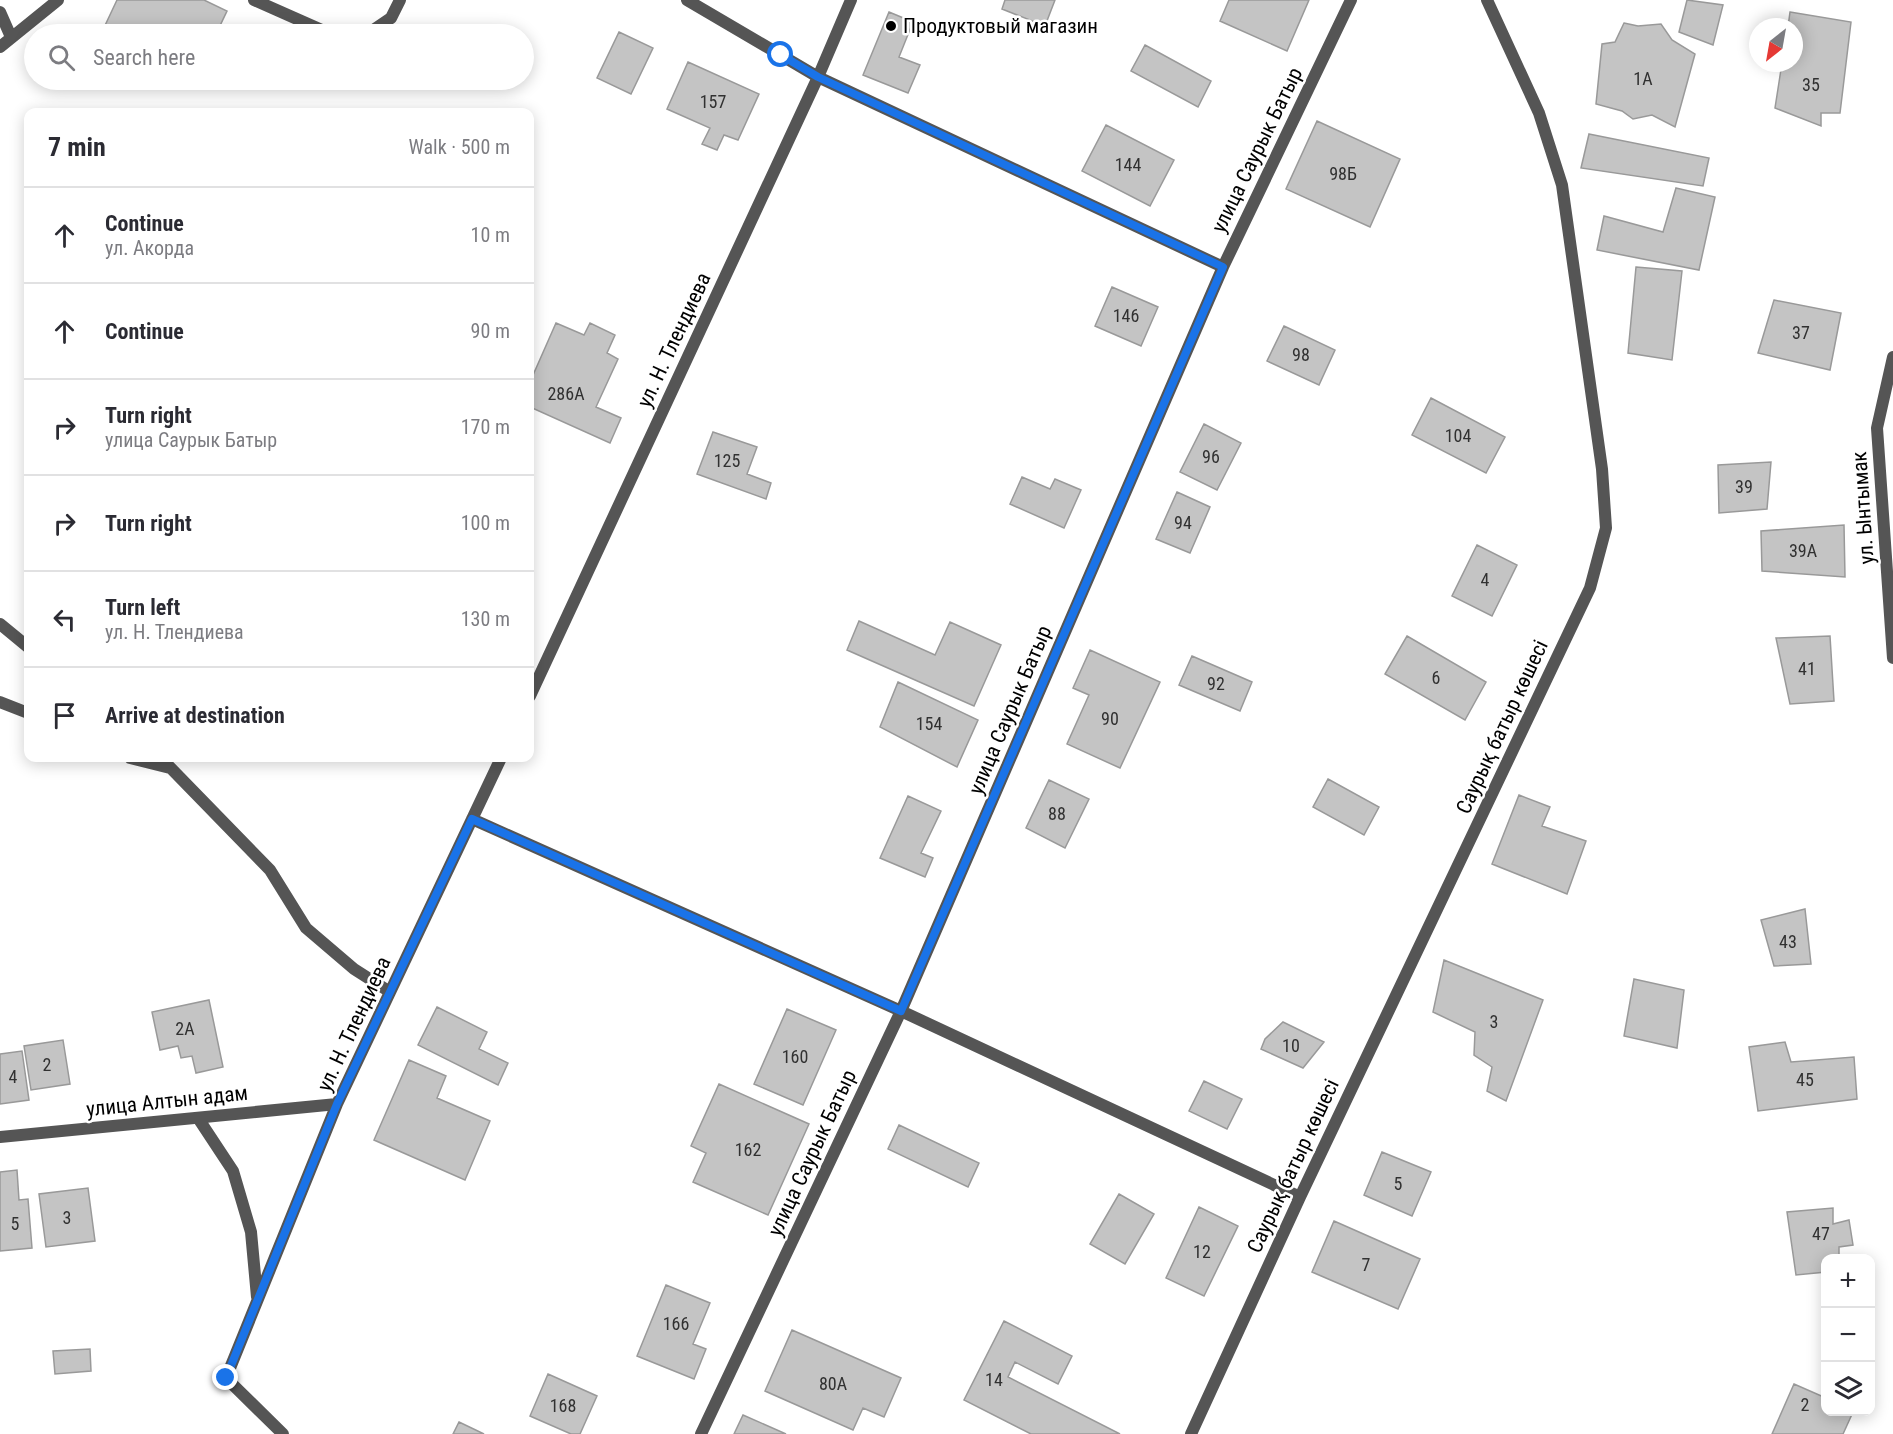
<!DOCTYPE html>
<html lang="en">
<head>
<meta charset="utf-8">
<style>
  :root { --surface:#fff; --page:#f7f7f7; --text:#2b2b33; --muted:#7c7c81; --line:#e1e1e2 }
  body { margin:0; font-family:"Roboto Condensed",sans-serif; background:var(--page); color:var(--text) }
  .controls { position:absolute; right:18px; bottom:18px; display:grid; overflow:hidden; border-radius:12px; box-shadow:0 3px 15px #0003 }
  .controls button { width:54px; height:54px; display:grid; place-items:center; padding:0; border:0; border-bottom:2px solid var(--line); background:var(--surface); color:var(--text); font:30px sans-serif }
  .compass { position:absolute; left:1749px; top:18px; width:54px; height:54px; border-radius:50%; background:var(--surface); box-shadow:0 3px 15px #0003; rotate:211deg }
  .stop { position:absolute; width:18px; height:18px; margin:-14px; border:4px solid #1a73e8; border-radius:50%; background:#fff }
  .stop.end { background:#1a73e8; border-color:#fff; box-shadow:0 2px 6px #0008 }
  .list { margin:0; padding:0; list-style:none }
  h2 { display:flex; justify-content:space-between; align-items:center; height:78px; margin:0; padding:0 24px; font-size:26px }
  h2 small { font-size:20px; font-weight:400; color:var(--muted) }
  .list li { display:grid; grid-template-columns:39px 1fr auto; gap:18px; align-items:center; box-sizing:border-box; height:96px; padding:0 24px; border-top:2px solid var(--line) }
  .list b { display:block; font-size:22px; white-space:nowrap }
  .list p { margin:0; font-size:20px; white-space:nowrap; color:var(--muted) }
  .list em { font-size:20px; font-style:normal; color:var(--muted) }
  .icon { flex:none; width:33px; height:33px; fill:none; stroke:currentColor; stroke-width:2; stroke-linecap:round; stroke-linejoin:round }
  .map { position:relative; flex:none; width:1893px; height:1434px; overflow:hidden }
  .search { position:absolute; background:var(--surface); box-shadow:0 3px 15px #0003; left:24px; top:24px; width:510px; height:66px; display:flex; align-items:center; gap:15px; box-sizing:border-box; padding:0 21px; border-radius:33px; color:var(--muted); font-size:22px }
  .panel { position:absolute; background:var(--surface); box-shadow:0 3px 15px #0003; left:24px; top:108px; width:510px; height:654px; border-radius:12px }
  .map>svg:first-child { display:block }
  .building { fill:#c4c4c4; stroke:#999; stroke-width:1.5 }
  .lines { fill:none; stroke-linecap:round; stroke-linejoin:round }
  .minor { stroke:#555; stroke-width:12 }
  .route { stroke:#1a73e8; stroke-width:8 }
  .poi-dot { fill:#000; stroke:#fff; stroke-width:2 }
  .labels { text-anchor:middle; stroke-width:5; stroke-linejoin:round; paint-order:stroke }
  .number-label { font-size:18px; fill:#313131 }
  .poi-label { font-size:21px; fill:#000; stroke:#fff; text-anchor:start }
  .street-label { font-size:21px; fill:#000; stroke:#fff }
</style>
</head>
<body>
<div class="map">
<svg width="1893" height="1434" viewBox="0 0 1893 1434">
  <rect width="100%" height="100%" fill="#fff"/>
  <path class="building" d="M117,0H204L227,11L216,34H101Z
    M1005,0H1055L1045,26L1002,9Z
    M1229,0H1309L1287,51L1220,21Z
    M1687,0L1723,5L1713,45L1679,32Z
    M889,12L913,22L899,57L920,65L908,93L863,75Z
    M1790,12L1851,22L1840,113H1821V126L1775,108L1782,63H1794V27H1788Z
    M1624,23L1638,26L1661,24L1672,40L1695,54L1675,127L1652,115L1633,119L1622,111L1596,104L1602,44L1615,42Z
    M619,32L653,48L631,94L597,78Z
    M1145,45L1211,81L1198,107L1131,71Z
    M688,62L759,94L738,140L724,135L717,150L702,144L710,128L667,109Z
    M1317,121L1400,159L1370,227L1286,189Z
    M1106,125L1174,160L1150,206L1082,171Z
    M1589,134L1709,158L1703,186L1581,168Z
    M1676,188L1715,197L1699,270L1597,250L1604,216L1663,232Z
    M1636,267L1682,271L1672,360L1628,353Z
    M1112,287L1158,307L1141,346L1095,326Z
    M1774,300L1841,313L1830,370L1758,353Z
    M556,323L584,335L590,323L615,335L607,353L618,359L596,407L621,418L610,443L530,407V382Z
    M1284,326L1335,350L1319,385L1267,361Z
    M1431,398L1505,437L1486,473L1412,435Z
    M1204,424L1241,443L1217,490L1180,472Z
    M713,432L757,447L747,474L771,483L766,499L697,474Z
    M1771,462L1767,509L1719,513L1718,465Z
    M1022,477L1050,489L1055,479L1081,490L1064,528L1010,504Z
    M1177,492L1210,507L1190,553L1156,539Z
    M1844,525L1845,577L1762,571L1761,531Z
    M1477,545L1517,565L1492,616L1452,596Z
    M859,621L935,655L950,622L1001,645L974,706L847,650Z
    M1407,636L1486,682L1465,720L1385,674Z
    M1830,636L1834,701L1790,704L1776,638Z
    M1090,650L1160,682L1120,768L1067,744L1089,695L1073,688Z
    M1192,656L1252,682L1240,711L1179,685Z
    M898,682L978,720L957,767L880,727Z
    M1328,779L1379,807L1364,835L1313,807Z
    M1049,780L1089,799L1065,848L1026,828Z
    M1519,795L1550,807L1542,826L1586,841L1567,894L1492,864Z
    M908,796L941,811L921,853L933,858L925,877L880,858Z
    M1805,909L1811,964L1774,966L1761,920Z
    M1444,960L1543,1000L1506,1101L1487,1091L1492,1067L1474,1055L1475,1032L1433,1012Z
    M1634,979L1684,990L1677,1048L1624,1036Z
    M209,1000L223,1067L196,1073L192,1056L181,1058L178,1046L160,1050L152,1012Z
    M437,1007L487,1032L479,1049L508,1063L498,1085L418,1045Z
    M787,1009L836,1030L803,1105L754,1084Z
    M1283,1022L1324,1042L1303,1068L1261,1049L1265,1039Z
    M63,1040L70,1084L31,1090L24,1046Z
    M1785,1042L1791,1062L1854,1057L1857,1099L1758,1111L1749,1047Z
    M22,1051L29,1100L0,1104V1054Z
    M409,1060L446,1076L437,1098L490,1121L465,1180L374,1140Z
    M1204,1081L1242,1099L1227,1129L1189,1111Z
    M719,1084L809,1124L768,1215L693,1182L706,1153L691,1146Z
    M899,1125L979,1163L968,1187L888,1149Z
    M1382,1152L1431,1172L1412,1216L1364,1195Z
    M17,1170L19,1200L28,1199L32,1248L0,1251V1172Z
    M88,1188L95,1241L46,1247L39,1194Z
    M1119,1194L1154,1214L1125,1264L1090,1244Z
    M1199,1207L1238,1226L1204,1296L1166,1278Z
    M1833,1208V1224L1849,1220L1853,1245L1839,1247V1258H1826V1272L1796,1275L1787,1212Z
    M1334,1221L1420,1259L1398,1309L1312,1272Z
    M666,1285L710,1303L693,1344L706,1349L694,1379L637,1356Z
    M1004,1321L1072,1356L1058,1384L1015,1362L1008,1377L1120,1434H1031L964,1400Z
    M792,1330L901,1378L884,1417L863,1408L853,1430L765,1391Z
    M90,1349L91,1371L55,1374L53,1351Z
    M548,1374L597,1396L580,1434H571L530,1416Z
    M1794,1384L1826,1398V1412H1853L1843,1434H1772Z
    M743,1415L786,1434H734Z
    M459,1422L484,1434H453Z"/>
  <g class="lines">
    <path class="minor" d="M254,0L324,31L369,33L391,18L400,0
      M687,0L818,77L1223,267
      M0,12L11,37
      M0,47L58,0
      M1893,357L1877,428L1893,658
      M0,624L28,647
      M530,696L818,77L851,0
      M0,702L28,713
      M130,758L170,768
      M161,758L270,870L306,928L354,969L390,992
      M472,819L901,1011L1300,1197
      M198,1118L233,1171L251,1232L257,1297
      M0,1137L337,1104
      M283,1434L226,1378L337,1104L501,758
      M701,1434L901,1011L1223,267L1351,0
      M1191,1434L1300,1197L1590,588L1606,528L1602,469L1562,185L1539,113L1487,0"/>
  </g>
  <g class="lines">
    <path class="route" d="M226,1378L337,1104L472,819L901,1011L1223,267L818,77L781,55"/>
  </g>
  <circle class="poi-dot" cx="891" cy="26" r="6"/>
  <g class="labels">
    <g class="number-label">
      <text x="1643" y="85">1А</text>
      <text x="1811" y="91">35</text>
      <text x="713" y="108">157</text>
      <text x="1128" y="171">144</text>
      <text x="1343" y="180">98Б</text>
      <text x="1126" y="322">146</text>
      <text x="1801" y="339">37</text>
      <text x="1301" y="361">98</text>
      <text x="566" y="400">286А</text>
      <text x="1458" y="442">104</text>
      <text x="1211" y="463">96</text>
      <text x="727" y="467">125</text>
      <text x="1744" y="493">39</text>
      <text x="1183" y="529">94</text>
      <text x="1803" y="557">39А</text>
      <text x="1485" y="586">4</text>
      <text x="1807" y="675">41</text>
      <text x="1436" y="684">6</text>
      <text x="1216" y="690">92</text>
      <text x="1110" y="725">90</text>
      <text x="929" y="730">154</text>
      <text x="1057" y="820">88</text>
      <text x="1788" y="948">43</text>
      <text x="1494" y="1028">3</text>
      <text x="185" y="1035">2А</text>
      <text x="1291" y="1052">10</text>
      <text x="795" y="1063">160</text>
      <text x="47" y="1071">2</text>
      <text x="13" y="1083">4</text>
      <text x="1805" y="1086">45</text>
      <text x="748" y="1156">162</text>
      <text x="1398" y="1190">5</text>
      <text x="67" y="1224">3</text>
      <text x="15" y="1230">5</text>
      <text x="1821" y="1240">47</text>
      <text x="1202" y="1258">12</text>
      <text x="1366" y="1271">7</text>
      <text x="676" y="1330">166</text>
      <text x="994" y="1386">14</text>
      <text x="833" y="1390">80А</text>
      <text x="1805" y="1411">2</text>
      <text x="563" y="1412">168</text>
    </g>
    <g class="poi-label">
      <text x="903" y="33">Продуктовый магазин</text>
    </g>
    <g class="street-label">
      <text transform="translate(1257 150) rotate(-64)" y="7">улица Саурык Батыр</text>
      <text transform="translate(674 340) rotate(-65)" y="7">ул. Н. Тлендиева</text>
      <text transform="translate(1863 508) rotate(-94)" y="7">ул. Ынтымак</text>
      <text transform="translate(1010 710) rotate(-67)" y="7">улица Саурык Батыр</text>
      <text transform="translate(1502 727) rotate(-65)" y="7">Саурық батыр көшесі</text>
      <text transform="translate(354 1024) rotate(-65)" y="7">ул. Н. Тлендиева</text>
      <text transform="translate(167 1101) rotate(-6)" y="7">улица Алтын адам</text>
      <text transform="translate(812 1153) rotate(-65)" y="7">улица Саурык Батыр</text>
      <text transform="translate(1293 1166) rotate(-65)" y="7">Саурық батыр көшесі</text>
    </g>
  </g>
</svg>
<div class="controls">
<button>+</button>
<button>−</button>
<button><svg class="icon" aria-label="layers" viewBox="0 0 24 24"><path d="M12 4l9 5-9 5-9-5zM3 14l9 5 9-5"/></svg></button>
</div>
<svg class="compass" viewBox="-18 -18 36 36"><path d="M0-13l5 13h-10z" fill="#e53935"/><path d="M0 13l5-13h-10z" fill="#7c7c81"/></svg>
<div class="stop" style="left:781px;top:55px"></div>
<div class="stop end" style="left:226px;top:1378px"></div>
<div class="search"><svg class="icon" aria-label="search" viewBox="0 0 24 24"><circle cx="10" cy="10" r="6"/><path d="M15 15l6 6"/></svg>Search here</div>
<section class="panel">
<h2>7 min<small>Walk · 500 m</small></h2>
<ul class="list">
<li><svg class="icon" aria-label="ahead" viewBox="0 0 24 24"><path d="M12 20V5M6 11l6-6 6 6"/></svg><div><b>Continue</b><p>ул. Акорда</p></div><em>10 m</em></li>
<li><svg class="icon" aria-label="ahead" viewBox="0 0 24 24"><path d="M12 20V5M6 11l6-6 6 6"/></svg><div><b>Continue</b></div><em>90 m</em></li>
<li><svg class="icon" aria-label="right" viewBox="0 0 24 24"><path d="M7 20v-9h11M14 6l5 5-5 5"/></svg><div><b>Turn right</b><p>улица Саурык Батыр</p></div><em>170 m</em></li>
<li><svg class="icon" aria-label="right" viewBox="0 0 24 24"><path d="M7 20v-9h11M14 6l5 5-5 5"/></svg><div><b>Turn right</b></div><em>100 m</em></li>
<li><svg class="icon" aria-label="left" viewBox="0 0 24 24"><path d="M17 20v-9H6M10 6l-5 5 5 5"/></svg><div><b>Turn left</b><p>ул. Н. Тлендиева</p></div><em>130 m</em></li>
<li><svg class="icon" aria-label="arrive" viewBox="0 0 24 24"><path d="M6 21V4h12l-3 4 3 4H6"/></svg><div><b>Arrive at destination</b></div></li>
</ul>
</section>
</div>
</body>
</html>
